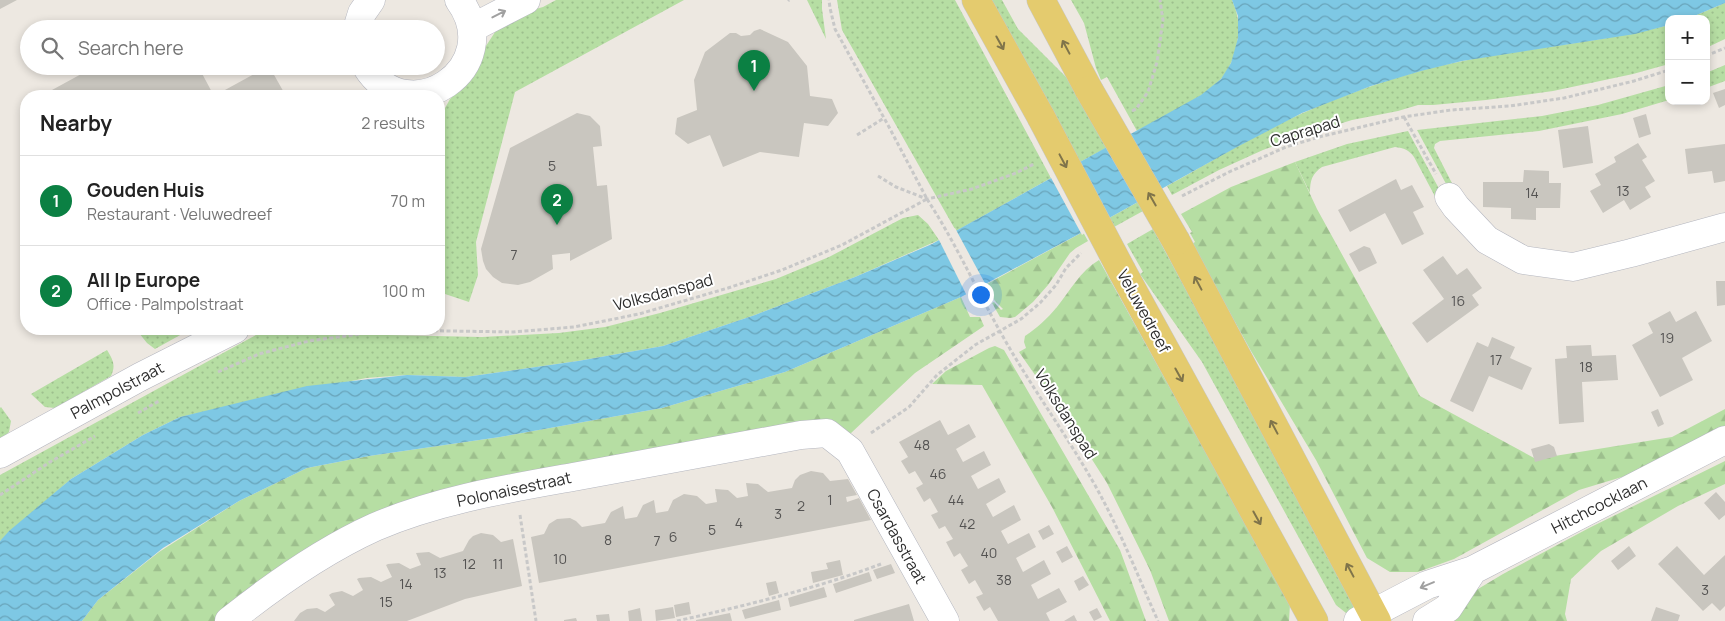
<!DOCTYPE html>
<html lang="en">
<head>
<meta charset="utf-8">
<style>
  :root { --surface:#fff; --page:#f2f2f2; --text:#222; --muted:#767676; --line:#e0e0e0; --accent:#0b8043 }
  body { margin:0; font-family:Manrope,sans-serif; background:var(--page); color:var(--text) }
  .controls { position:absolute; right:15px; top:15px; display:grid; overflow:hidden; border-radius:10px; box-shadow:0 2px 8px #0003 }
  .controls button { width:45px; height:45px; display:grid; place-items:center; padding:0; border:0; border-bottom:1px solid var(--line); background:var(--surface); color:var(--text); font:25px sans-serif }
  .you { position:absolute; left:980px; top:294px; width:18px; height:18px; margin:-12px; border:4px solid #fff; border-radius:50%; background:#1a73e8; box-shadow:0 0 0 8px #1a73e833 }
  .badge { display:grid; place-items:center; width:32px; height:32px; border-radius:50%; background:var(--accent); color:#fff; font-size:16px; font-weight:700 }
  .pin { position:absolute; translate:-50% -41px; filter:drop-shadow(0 1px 2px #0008) }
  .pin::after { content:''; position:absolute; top:26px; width:18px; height:15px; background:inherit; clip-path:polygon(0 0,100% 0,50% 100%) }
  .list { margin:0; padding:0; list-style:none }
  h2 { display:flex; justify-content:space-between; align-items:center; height:65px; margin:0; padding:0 20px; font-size:21px }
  h2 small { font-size:16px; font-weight:400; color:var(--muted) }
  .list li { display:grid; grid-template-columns:32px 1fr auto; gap:15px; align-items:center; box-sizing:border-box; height:90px; padding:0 20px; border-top:1px solid var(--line) }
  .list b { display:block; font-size:19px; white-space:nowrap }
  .list p { margin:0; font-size:16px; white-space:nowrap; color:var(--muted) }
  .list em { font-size:16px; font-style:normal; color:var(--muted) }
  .icon { flex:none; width:28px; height:28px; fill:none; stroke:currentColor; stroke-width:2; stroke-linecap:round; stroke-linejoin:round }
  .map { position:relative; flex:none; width:1725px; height:621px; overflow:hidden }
  .search { position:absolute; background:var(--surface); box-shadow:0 2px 8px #0003; left:20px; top:20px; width:425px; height:55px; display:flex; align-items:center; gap:12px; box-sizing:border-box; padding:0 18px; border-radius:28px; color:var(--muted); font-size:19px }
  .panel { position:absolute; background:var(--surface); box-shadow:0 2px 8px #0003; left:20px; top:90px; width:425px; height:245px; border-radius:20px }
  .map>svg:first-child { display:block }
  .grass { fill:url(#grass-dots) }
  .forest { fill:url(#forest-firs) }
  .water { fill:url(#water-waves) }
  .pier { fill:#ede8e1 }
  .building { fill:#c9c6bf }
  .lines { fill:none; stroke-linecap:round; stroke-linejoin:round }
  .minor-casing { stroke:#b4b6bf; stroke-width:29 }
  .major-casing { stroke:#c8c8c8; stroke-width:29 }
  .path { stroke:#c8c8c8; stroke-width:3; stroke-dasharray:4 2.5; stroke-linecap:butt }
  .minor { stroke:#fff; stroke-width:28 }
  .major { stroke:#e4cb6e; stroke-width:28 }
  .major-bridge-casing { stroke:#c8c8c8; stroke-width:29; stroke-linecap:butt }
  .major-bridge { stroke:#e4cb6e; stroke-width:28 }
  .oneway { stroke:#a0a0a0 }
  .oneway2 { stroke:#7f744a }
  .labels { text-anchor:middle; stroke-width:4; stroke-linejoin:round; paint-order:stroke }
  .number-label { font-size:14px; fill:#545352 }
  .street-label { font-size:16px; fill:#2d2d2d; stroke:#fff }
</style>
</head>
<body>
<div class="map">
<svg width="1725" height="621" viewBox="0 0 1725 621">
  <defs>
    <pattern id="grass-dots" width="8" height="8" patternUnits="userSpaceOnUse" patternTransform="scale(1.25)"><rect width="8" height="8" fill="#b6dea3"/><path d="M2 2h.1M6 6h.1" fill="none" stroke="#9dbf8d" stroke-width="1.8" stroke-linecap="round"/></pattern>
    <pattern id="forest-firs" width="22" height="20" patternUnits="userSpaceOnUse" patternTransform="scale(1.25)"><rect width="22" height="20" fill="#b6dea3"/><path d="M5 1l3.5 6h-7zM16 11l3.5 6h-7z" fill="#9dbf8d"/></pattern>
    <pattern id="water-waves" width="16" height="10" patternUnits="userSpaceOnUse" patternTransform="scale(1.25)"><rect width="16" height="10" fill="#7ec8e4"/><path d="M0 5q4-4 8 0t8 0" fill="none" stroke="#68a3b9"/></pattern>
  </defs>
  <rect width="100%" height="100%" fill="#ede8e1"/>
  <path class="grass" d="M556,0H684L515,92L476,242L478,275L469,302L439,292V119L450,99L459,90L479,63L484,49L499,26L515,15L543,7Z
    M807,0H822V9L826,39Z
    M837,0H955L1051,178L956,231L842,30Z
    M989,0H1002L1018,29L1066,77L1108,147L1080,162Z
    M1071,0H1232C1234,5 1236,10 1237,15C1242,35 1234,66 1220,80C1197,102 1165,116 1137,131L1107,77L1101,80L1096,68L1084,23Z
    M1725,3V39L1706,48V19H1687Z
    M1669,25V64L1633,74L1553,91L1486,100L1433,105H1418L1398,111L1352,120L1307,134L1263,150L1219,170L1172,195L1167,186C1212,162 1256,133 1303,113C1341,96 1380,82 1420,71C1502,49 1587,46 1669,25Z
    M1725,65V81L1706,88V73Z
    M1669,85V100L1622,114L1539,131L1440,141L1435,144L1434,148L1456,191L1451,193L1417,130L1542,116L1598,105Z
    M1408,131L1444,198L1438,202L1414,157C1409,150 1404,148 1395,147L1322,167C1312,174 1310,180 1310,193L1295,162L1347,144Z
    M1138,202L1143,211L1114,227L1109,218Z
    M918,215L928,224L939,240L855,277L755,315L663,346L578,361L465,377L407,375L366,378L180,417L143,435L71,479L0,541V475L267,329H384L387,335L482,337L559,333L605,327L660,313L776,279L829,257L903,218Z
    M1153,229L1352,596L1354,608L1351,613H1346L1336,605L1202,362L1140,274L1143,272L1127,244Z
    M147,329H191L155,349L147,343L139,333Z
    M107,350C113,360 116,365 111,376L55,408L45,407L31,394Z
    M1,407L11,421L9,432L0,441V408Z"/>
  <path class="forest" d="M1295,162L1317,209L1420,396L1536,459L1672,437L1725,409V430L1655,467L1579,490L1454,559L1418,572H1390L1367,558L1316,460L1251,351L1192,244L1195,242L1190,233L1192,232L1181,214L1231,187Z
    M1083,232L1088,241L1076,248L1070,253L1048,285L1033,302L1015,317L1010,318L1000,317L992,303L994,302L1001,310L1003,309L995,301L985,285Z
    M1099,260L1290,604L1289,621H1169L1150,570L1107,483L1070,425L1019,352L1026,348L1024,342L1025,336C1037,328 1047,319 1057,307C1070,291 1080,271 1099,260Z
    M961,297L970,317H980L984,326L915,373L850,434L423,499L218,621H82L98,600L159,552L239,501L307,468L369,456L500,437L662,408L785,372Z
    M995,346L1004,350L1120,550L1146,621H1110L1052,507L982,385L932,384L946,371L989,348Z
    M1725,461V484L1678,506L1601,551L1571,579L1565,614L1567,621H1444L1473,592L1503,574L1589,528Z"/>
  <path class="water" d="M1232,0H1725V3L1687,19H1669V25L1635,34L1462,61L1421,71L1371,86L1302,113L1237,147L1109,218L961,297L785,372L662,408L500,437L369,456L307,468L239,501L163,548L98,600L82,621H0V541L9,531L71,479L143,435L180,417L307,386L407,375L465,377L578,361L663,346L755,315L855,277L932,244L1053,177L1056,179L1080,162L1201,95L1221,79L1231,63L1238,38V16Z"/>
  <path class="pier" d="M1076,166L1086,232L1082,235L1050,176L1053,175L1056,176Z
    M955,228L987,287L967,296L938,238Z"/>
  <path class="building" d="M0,0H17L0,9Z
    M174,23L177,29H164Z
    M760,29L788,42L807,66L810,96L832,99L838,113L828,126L804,123L799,157L760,152L723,167L710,135L688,144L675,134L677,118L697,110L694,80L705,52L730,33H736L741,36L750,35L754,31Z
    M96,66H198L214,96L269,66L286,96H41Z
    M1725,89V105L1719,108L1713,93Z
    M577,113L590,116L600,126L602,146L593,147L597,186L607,185L612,239L570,261V253L552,255L553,269L530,282L518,285L502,283L493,277L486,269L483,261L481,249L510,148Z
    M1646,114L1651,134L1639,138L1633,118Z
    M1588,126L1593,163L1563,168L1558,130Z
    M1638,143L1647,157L1642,160L1655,181L1645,187L1651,197L1630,210L1624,200L1603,213L1590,191L1601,185L1595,174L1616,162L1614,157Z
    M1725,144V181L1714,183L1712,171L1688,174L1685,149Z
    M1524,170L1549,171V183H1561L1560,208H1536V220L1511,219V208L1483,207V182H1523Z
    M1396,179L1401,190L1412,185L1424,207L1413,212L1424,234L1402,245L1385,213L1350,232L1338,210Z
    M1364,246L1370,248L1377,263L1359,272L1349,254Z
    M1443,256L1457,275L1467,268L1482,288L1472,295L1479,305L1427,343L1412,323L1444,299L1423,270Z
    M1716,281H1725V305L1717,306Z
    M1670,311L1676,322L1696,311L1712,341L1682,358L1693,380L1660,397L1632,345L1653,333L1648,323Z
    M1492,337L1515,347L1510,358L1532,368L1522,390L1489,376L1473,412L1450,401L1477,342L1488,347Z
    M1591,345L1592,356L1616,355L1618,380L1582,382L1584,422L1559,424L1555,359L1567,358L1566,346Z
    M1658,409L1664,424L1658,427L1651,412Z
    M940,420L948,435L969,424L976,437L956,449L963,462L984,451L991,465L971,476L978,489L999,478L1006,492L986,504L993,517L1014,505L1021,520L1001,531L1008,544L1029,533L1036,547L1016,558L1023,572L1044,560L1051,574L1031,585L1038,599L1059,588L1067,602L1046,613L1050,621H998L990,607L984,611L976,597L983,594L975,580L969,584L961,570L968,566L960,553L954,557L946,542L953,539L945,526L939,529L931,515L938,512L930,498L924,502L916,488L923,484L915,471L909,474L901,461L908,457L899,442Z
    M1549,444L1554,447L1557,456L1535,462L1531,449Z
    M811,471L823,473L830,481L848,479L857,495L846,497L847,502L859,498L871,520L539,583L531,537L544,534L549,524L557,519L570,518L576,521L582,527L605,523L611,512L623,506L625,519L637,517L643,505L654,500L656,513L668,511L673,500L684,494L697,496L706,504L717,502L715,489L728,490L737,498L748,496L746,483L758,484L768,492L792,488L795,480L800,475Z
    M1716,492L1725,502V515L1719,520L1704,503Z
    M1049,525L1054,534L1043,540L1038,531Z
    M481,533L493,535L501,542L513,539L522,586L465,599L407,621H294L300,613L307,609L317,608L325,612L335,605L329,595L332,593L342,591L353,596L363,590L357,579L359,578L371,577L381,582L392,577L386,565L388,564L399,563L410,569L421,565L416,553L429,552L440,558L463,551L469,540L473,536Z
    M1067,546L1073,557L1062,563L1056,552Z
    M1629,546L1636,556L1618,570L1611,561Z
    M1677,546L1704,575L1725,555V606L1720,611L1712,603L1703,611L1658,564Z
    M840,560L843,575L813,583L811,572L828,569L826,563Z
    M891,564L895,573L877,579L873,570Z
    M869,572L872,581L836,593L833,584Z
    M1083,576L1089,585L1079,591L1074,581Z
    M776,581L779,593L769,596L766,583Z
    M824,587L827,597L790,607L788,598Z
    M779,600L781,610L745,619L742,610Z
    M689,602L691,614L676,617L674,605Z
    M909,604L914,621H854V620Z
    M673,607L675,618L656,621L655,610Z
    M1656,607L1680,615L1678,621H1651Z
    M640,608L642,621H629L628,611Z
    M1097,608L1102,617L1094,621L1089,612Z
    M730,613L732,621H696V620Z
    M609,614L610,621H597L596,615Z
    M1074,615L1077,621H1064Z
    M576,618L577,621H564V620Z"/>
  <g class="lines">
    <defs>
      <path id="minor" d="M472,28L526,0
        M357,29L362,13L371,0
        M366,66C408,134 508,67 459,0
        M1449,197L1456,207L1487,240L1523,260L1573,267L1631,253L1725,227
        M0,454L140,377L235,329
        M229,621C274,585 322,551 375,527C438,500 506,489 573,477C649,463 725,449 801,435L827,433L850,451L945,621
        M1358,621L1427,585L1473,570L1725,440
        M1427,621L1448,608L1473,570"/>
      <path id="major" d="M976,0L1041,117
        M1041,0L1089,90
        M1176,241L1377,621
        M1122,271L1314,621"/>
    </defs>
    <use href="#minor" class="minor-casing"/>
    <use href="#major" class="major-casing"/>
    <path class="path" d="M788,1L789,0
      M1706,56L1725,48
      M1132,111L1136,109L1148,92L1157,62L1163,20L1160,0
      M1404,117L1436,174
      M857,135L884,118
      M878,176L896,187L927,199L972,189L1016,173L1034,164
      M1182,196L1229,172L1286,147L1319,137L1403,117L1451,110L1510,106L1564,98L1634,81L1669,70
      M927,199C957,245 979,295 1006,342C1033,389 1065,433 1092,480C1118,525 1137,574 1158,621
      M389,329V330L513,332L574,327L639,314L728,288L782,270L842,245L927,199L889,127L835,29L830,8L829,0
      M218,372L259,354L309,341L389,330
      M138,413L159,401
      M871,433L909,407L937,375L975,345L1021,319L1040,303L1056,285L1066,268L1081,253
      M0,495L50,462L95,436
      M520,515L536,621
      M677,621C747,605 815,589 881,564"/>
    <use href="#minor" class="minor"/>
    <use href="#major" class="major"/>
    <defs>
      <path id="major-bridge" d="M1089,90L1176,241
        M1041,117L1122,271"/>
    </defs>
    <use href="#major-bridge" class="major-bridge-casing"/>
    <use href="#major-bridge" class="major-bridge"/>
  </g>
  <defs><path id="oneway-shaft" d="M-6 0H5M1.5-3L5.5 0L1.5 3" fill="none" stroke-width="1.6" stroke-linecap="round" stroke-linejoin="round" transform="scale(1.25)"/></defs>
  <g class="oneway">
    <use href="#oneway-shaft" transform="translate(499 14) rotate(-27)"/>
    <use href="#oneway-shaft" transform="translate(1427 585) rotate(157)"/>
  </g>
  <g class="oneway2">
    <use href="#oneway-shaft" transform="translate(1000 43) rotate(61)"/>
    <use href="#oneway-shaft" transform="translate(1066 47) rotate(-118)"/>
    <use href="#oneway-shaft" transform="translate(1063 161) rotate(62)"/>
    <use href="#oneway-shaft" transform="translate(1152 199) rotate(-120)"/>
    <use href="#oneway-shaft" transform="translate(1198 283) rotate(-118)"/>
    <use href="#oneway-shaft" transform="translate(1179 375) rotate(61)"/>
    <use href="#oneway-shaft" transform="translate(1274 427) rotate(-118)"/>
    <use href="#oneway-shaft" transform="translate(1257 518) rotate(61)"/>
    <use href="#oneway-shaft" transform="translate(1350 570) rotate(-118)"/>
  </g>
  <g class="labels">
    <g class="number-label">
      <text x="552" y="171">5</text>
      <text x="1623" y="196">13</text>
      <text x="1532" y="198">14</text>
      <text x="514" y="260">7</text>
      <text x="1458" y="306">16</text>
      <text x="1667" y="343">19</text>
      <text x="1496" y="365">17</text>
      <text x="1586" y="372">18</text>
      <text x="922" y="450">48</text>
      <text x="938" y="479">46</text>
      <text x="830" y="505">1</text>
      <text x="956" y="505">44</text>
      <text x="801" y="511">2</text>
      <text x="778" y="519">3</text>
      <text x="739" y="528">4</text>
      <text x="967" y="529">42</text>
      <text x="712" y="535">5</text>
      <text x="673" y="542">6</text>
      <text x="608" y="545">8</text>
      <text x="657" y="546">7</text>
      <text x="989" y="558">40</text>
      <text x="560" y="564">10</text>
      <text x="469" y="569">12</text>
      <text x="498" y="569">11</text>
      <text x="440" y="578">13</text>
      <text x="1004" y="585">38</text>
      <text x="406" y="589">14</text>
      <text x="1705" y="595">3</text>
      <text x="386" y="607">15</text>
    </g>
    <g class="street-label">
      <text transform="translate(1305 131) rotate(-17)" y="6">Caprapad</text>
      <text transform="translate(663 292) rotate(-15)" y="6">Volksdanspad</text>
      <text transform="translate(1144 311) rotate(61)" y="6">Veluwedreef</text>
      <text transform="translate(117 390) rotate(-28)" y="6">Palmpolstraat</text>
      <text transform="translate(1066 414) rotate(58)" y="6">Volksdanspad</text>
      <text transform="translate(514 489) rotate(-12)" y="6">Polonaisestraat</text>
      <text transform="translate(1599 505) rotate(-27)" y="6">Hitchcocklaan</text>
      <text transform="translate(897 536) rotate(61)" y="6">Csardasstraat</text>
    </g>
  </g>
</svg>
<div class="controls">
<button>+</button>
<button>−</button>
</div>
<div class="you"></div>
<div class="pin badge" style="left:754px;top:91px">1</div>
<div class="pin badge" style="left:557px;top:225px">2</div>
<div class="search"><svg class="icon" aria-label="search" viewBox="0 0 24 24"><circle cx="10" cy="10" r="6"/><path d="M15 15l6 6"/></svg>Search here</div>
<section class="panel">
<h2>Nearby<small>2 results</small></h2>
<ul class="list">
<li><span class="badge">1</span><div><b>Gouden Huis</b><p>Restaurant · Veluwedreef</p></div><em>70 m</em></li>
<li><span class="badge">2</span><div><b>All Ip Europe</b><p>Office · Palmpolstraat</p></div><em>100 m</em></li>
</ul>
</section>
</div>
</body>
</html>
